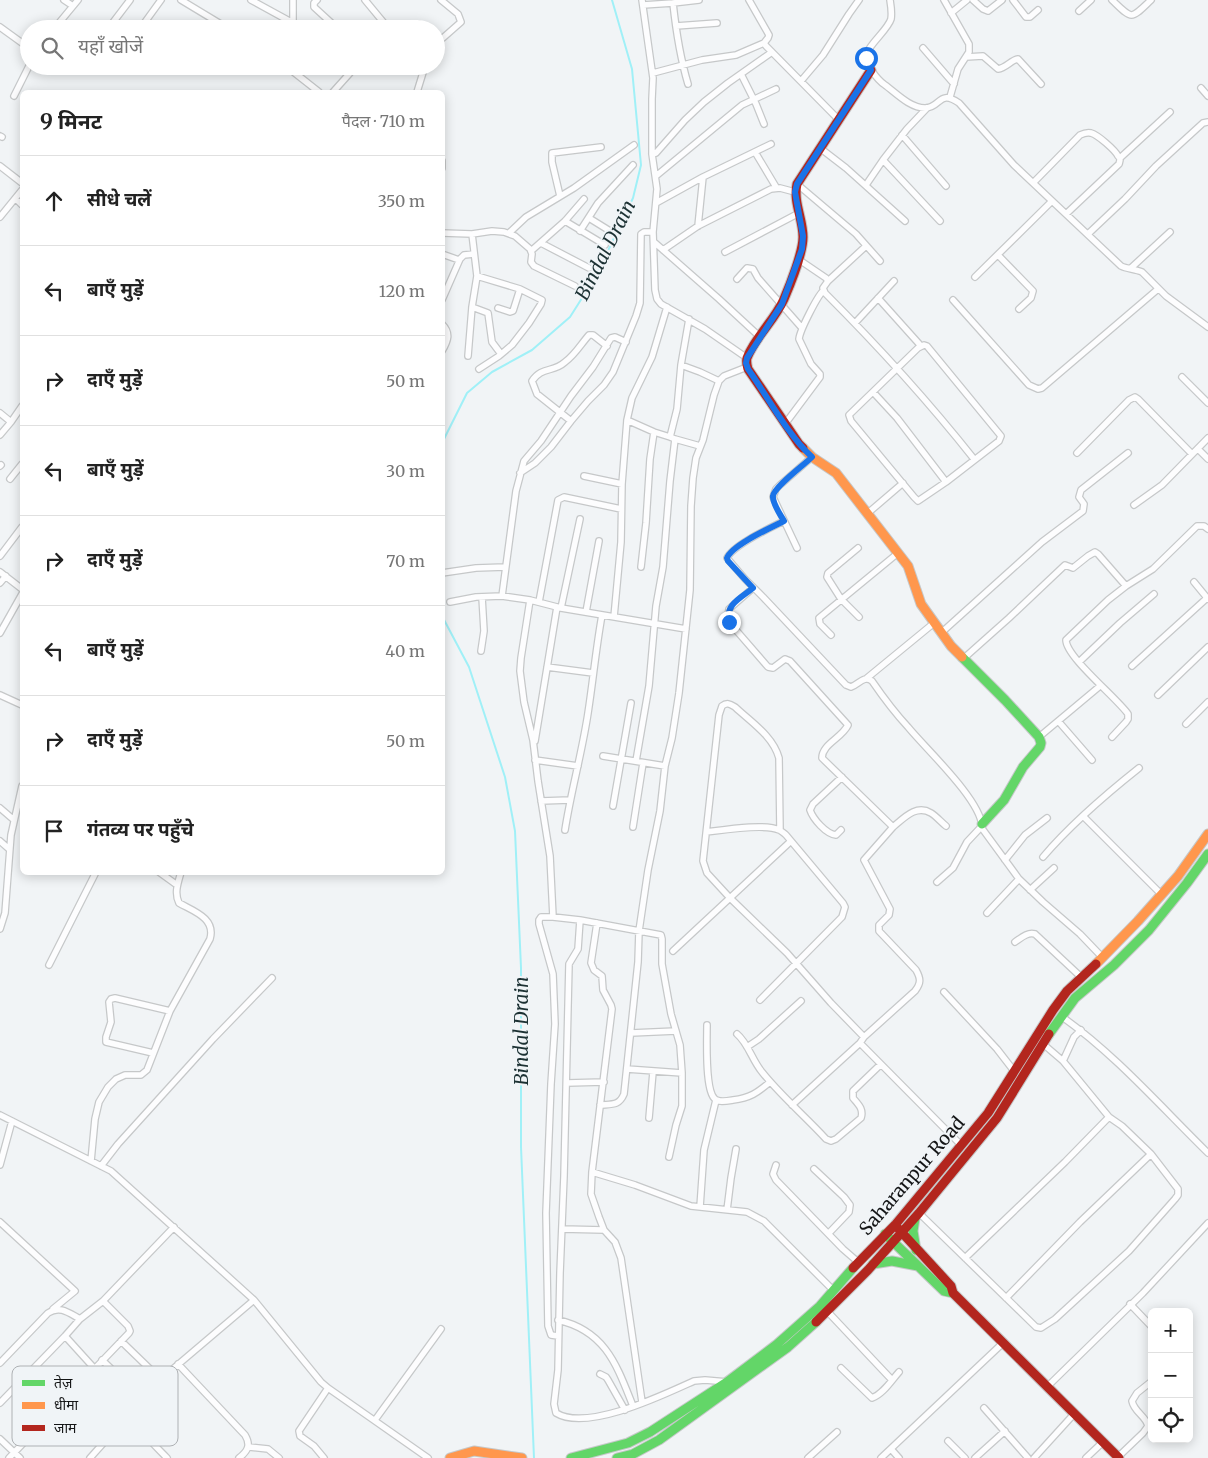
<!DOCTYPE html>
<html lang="hi">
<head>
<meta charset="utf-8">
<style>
  :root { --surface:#fff; --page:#f6f6f6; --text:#222; --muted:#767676; --line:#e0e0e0 }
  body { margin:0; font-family:Merriweather,"Noto Sans Devanagari",serif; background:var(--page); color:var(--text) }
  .controls { position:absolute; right:15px; bottom:15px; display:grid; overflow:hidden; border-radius:8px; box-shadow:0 2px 12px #0003 }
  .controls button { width:45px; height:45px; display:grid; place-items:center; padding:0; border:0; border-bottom:1px solid var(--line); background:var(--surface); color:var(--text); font:25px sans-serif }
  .stop { position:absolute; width:15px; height:15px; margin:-11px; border:4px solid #1a73e8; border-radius:50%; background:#fff }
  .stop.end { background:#1a73e8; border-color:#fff; box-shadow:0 1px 5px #0008 }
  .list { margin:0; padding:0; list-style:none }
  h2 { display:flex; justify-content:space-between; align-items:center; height:65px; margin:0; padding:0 20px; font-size:21px }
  h2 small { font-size:16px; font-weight:400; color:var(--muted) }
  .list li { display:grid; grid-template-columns:32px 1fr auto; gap:15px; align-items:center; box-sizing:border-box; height:90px; padding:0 20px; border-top:1px solid var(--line) }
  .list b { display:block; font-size:19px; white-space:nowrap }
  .list em { font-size:16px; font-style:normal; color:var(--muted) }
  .icon { flex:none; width:28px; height:28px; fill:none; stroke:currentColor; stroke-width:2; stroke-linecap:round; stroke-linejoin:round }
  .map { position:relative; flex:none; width:1208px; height:1458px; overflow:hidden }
  .search { position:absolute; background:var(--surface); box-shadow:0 2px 12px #0003; left:20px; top:20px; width:425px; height:55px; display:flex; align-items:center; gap:12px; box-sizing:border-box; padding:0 18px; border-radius:28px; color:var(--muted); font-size:19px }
  .panel { position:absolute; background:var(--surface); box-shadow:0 2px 12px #0003; left:20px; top:90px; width:425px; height:785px; border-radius:8px }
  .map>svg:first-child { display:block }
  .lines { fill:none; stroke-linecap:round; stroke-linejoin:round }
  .stream { stroke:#a0f0f7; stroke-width:2 }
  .street-casing { stroke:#c6c8c9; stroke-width:8 }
  .fast-casing { stroke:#c6c8c9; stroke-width:11 }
  .slow-casing { stroke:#c6c8c9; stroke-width:11 }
  .jam-casing { stroke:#c6c8c9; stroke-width:11 }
  .street { stroke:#fdfdfe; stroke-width:5.5 }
  .fast { stroke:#63d668; stroke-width:9 }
  .slow { stroke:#ff974d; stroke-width:9 }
  .jam { stroke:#b3261e; stroke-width:9 }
  .route { stroke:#1a73e8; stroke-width:6 }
  .labels { text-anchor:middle; stroke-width:4; stroke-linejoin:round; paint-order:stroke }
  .street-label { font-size:18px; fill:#141516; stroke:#f0f4f7 }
  .water-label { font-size:19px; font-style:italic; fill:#1c3133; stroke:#f0f4f7 }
  .key { fill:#f0f4f7; stroke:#aeb1b4; stroke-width:1 }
  .key-label { font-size:14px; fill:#141516 }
</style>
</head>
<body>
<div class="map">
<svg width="1208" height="1458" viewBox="0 0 1208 1458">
  <rect width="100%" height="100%" fill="#f1f4f6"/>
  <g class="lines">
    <path class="stream" d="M442,443L467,393L492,372L532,350L570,317L596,276L633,198L641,165L632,69L612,0
      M442,616L469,667L505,777L515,831L521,968V1147L534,1458"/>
    <defs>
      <path id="street" d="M64,0L73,6
        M181,0L229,29
        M251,0L293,23L300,29
        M317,0L314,3V7L338,29
        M365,0L389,29
        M642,0L653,78L652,99V154L657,189L653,232L655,290L657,299L661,304L705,329L747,358
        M749,0L769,35L768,38L764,43L766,46L838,119
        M890,0C891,6 892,13 891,19C887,32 863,48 866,61C867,65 870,68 872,71C876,77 879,81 885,85C896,93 910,108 925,108C941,108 938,89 959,103L1014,165L1121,266C1127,269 1135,269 1142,272L1166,296L1208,327
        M944,0L969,44V52L958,69L950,97
        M973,0L983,9L988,11L1002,0
        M1013,0L1026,17H1030L1038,10
        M1112,0C1133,20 1130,20 1151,0
        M673,3L699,0
        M643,5L673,3C676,31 680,57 688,84
        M1079,11L1091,0
        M951,13L967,0
        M293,23V0
        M676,26L717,23
        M0,27L29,48
        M54,29L78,0
        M108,29L130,0
        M140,29L161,0
        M411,29L418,24L426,29
        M436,44L461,22L458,14L441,0
        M923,48L954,84
        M966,57L983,56L998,69C1006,68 1011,60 1018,59L1041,84
        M286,66L319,92
        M342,66L350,73
        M653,73L702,60L736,55L764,43
        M741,74L756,104L764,124
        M801,81L823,55L849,14L859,0
        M1201,88L1208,96
        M333,92L350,73L357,66
        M417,92L425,66
        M14,96L29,66
        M927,108L907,129L883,160L940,221
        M902,135L946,186
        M0,136L2,137
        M820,148L846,168L905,221
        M755,152L776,187
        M652,154L656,153L685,120L704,102L728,83L772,52
        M1120,158L1170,112
        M442,161V168
        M0,166L22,183
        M656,176L742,105L776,89
        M1033,183L1080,135C1084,133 1087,132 1091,133C1098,135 1115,150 1118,156C1121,159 1120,160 1119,164L1066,214
        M797,184L856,234L880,261
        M866,185L883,160
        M560,196L552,162V153L601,147
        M16,199L22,205
        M656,203L703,177
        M0,217L22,190
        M589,218L610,231
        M565,221L605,245
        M698,226L703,177L771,144
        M580,231L598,203L633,165
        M442,233L472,234L492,231L504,232L515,236L530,249L532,254L531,262L534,266L575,286
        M509,233L526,217L574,188L634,145
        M1088,234L1125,199L1156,166L1203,123L1208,122
        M654,242L719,299L760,337
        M541,243L589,268
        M663,250L698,226L771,189L780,188L795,192
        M531,251L565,221L584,199
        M725,252L799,213
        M442,254L459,260
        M998,255L1033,291L1031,298L1019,309
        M798,259L826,278L828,281L823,288L825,293C878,346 928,401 974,459
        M1131,268L1170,232
        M477,276L520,289L542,300L541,304L529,323L512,345L499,356L479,369
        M975,277L1052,201
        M737,279L747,268L753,269L758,278L802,328
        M828,281L866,246
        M878,298L921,346
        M442,300L460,259L464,255L474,254
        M953,300L1029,385L1038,389L1042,388L1158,289
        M472,307L488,313L492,342L501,354
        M498,308L510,312L513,311L520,289
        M855,323L894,281
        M442,324C451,333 448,341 442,351
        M924,345L927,346L1001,436L999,441L946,482L918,501L914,497L851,421L849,415L918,348Z
        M468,356L472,307L477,276L472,234
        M681,365L689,319
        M1182,377L1208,403
        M873,392L897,418L946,482
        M0,413L11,422L22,406
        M627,420L654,432L670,437
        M571,421L537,394L532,381C542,366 553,373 565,362C575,355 581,344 589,335H593L607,346
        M785,424L820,377V374L811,364L799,339C800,330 817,297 823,291
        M0,435L11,422
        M675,439L700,446
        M1198,449L1208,459
        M1077,453L1129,400L1135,397L1138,399L1192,454
        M0,466L1,465
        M520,473L535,463L551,447L571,421L588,401L604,385L613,372L636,316L640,303L641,234L644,232H653
        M584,476L622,484
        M10,479L22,464
        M1134,505L1162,485L1208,438
        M868,513L903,483
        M784,521C770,528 733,545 727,558L745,579L763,597L846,685L851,687C859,684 864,675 872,681C883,697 895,713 908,727C926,749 980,799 982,826L967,842L953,868L937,882
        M797,548L773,497L776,489L780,485L812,457
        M858,548L828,573L827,577L841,599L859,617
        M0,556L22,527
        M641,567L646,523L650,459L654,432
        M0,572L22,589
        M442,573L476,568L505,567
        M1194,582L1208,599
        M0,583L6,576
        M753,588L729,609L728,616L729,622L768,667L773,668L785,659L790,661L848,725C842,738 822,744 822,758L893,827L864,860L890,909L889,915L879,925V931L916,970C921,979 921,983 915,991L864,1037L860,1043L792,1105
        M502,596L516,491L524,461L541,441L571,396L593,367L611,338L615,337L626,342
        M530,600L521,658L520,671L524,702L533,740L538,781L550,856L553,917L580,920L661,935L662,939V964L671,1014L680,1045L682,1073V1106L676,1125L669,1157
        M450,602L476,597L502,596L530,600L561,608L686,629
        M539,602L558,500L564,497L621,509
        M561,608L580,519
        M586,612L599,541
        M614,617L621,542L622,484L627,420L632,398L652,357L667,307
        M0,633L22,594
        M941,633L1042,542L1083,511L1084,504L1079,497L1081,490L1128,453
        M831,635L820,624L819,618L898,553
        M481,651L484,631L482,597
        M963,659L1009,618L1065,565L1073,568L1088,556L1095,552L1098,554L1126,586
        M1079,662L1120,623L1154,594
        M1132,666L1207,598
        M547,667L593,673
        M867,678L934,623
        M0,695L22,705
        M1158,695L1208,647
        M1059,722L1092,760
        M1186,724L1208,702
        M1039,737L1100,686
        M1112,737L1126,722L1128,719V714C1117,698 1066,657 1066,640L1108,600L1126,586L1153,569L1197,526H1204L1208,529
        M535,741L557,607
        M603,756L665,766
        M535,760L578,766
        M636,761L649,686L656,606L663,567L670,481L675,439L670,437L677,409L681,365L700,372L719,381
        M541,801L570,800
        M613,806L631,703
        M0,808L14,820
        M1083,816L1162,895
        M633,827L643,763
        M893,827C904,818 916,804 931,813C936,816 941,822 946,826
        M981,827L1019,879L1043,902L1080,934L1103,958
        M565,830C571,791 582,753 588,713C593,681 596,648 602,615
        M780,830L779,758C773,736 751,722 735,707C730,704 727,702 722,706L719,715L703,861L707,873L730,898L787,953L831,1003L864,1037
        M841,830L836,835C826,834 813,819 810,810L813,804L842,777
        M707,832C723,830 765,823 779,830C780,830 785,834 786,835L843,903L845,907L842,917L760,1000
        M0,841L9,849
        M1043,857C1071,824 1105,795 1139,768
        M1005,860L1025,835L1047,818
        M159,872L177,885
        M1030,890L1054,868
        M987,913L1019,879
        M553,917H541L539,920V924L553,974L555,1024L551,1084L546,1213L548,1326L551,1335L558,1336
        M580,920L578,949L569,964L564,1176L560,1273L558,1370L554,1404L556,1413C587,1432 663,1395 694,1381L705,1380L728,1382
        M597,923L591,963L594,970L602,976L603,990L611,1005L612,1009L592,1172L591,1194L599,1217L604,1230L615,1242L621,1258L642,1402
        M0,929L5,913L11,835L22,786
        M1015,942C1021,938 1027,932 1035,934L1081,977
        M673,951L791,841
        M49,965L96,872
        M944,992L997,1049L1014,1071
        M1061,1016C1116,1055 1160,1106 1208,1153
        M707,1025C707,1040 705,1088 714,1098C718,1103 727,1101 733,1100C750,1098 757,1093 770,1082
        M631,1033L676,1031
        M737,1034C748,1043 752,1060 762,1072C781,1096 805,1116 826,1139L831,1141L836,1139L861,1118C864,1109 858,1104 853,1098V1091L880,1065
        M860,1043L961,1145
        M747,1047L759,1039L801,1001
        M153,1053L106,1042V1037L111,1022L109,1002L111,999L115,998L170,1011
        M1063,1061L1074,1037L1081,1030
        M627,1069L682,1073
        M567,1083L604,1082
        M600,1105C612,1104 619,1106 624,1094L638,962L639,931L648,870L660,811L665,766L672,738L679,693L690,590L691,506L693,478L696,458L703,440L714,395L719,381L724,376L747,367
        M0,1115L111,1171L254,1300L321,1382L328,1388L428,1458
        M649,1118L653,1072
        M91,1161L95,1119L99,1102L108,1087L116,1079L125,1075H141L147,1070L170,1011L210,939C216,918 193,911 179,903C174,893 178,883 181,872
        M0,1165L12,1121
        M776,1165L773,1174L776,1180L843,1249L858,1262
        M101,1166L118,1144L213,1039L272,978
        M814,1169L844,1197L850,1205L849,1212L829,1233
        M592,1172L635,1185L691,1206L747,1212L764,1221L834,1291
        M700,1207L704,1150L716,1100
        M727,1210L731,1178L736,1149
        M919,1213L1036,1327L1041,1328L1055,1319L1129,1251L1175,1199L1178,1195V1189L1151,1154L1122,1126L1109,1117L1063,1061L1042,1043
        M0,1222L75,1291L53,1309
        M562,1229L604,1230
        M965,1258L1065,1162L1109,1117
        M1006,1298L1080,1222L1151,1154
        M1130,1304L1152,1327
        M827,1311L892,1380
        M558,1320C606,1331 617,1366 633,1406
        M65,1336L94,1368
        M121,1341L150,1369
        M102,1360L130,1387
        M0,1363L48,1313C60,1305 69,1313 80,1319
        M178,1364L245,1435C251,1445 248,1451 239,1458
        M841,1368L872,1398C883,1394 891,1381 899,1372
        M600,1374L606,1377L608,1380L625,1410
        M1048,1386L1143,1293L1208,1223
        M0,1403L65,1336L80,1319L103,1301L174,1227
        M984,1408L1028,1458
        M375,1420L441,1329
        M0,1439L20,1458
        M948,1441L965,1458
        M249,1447L268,1449L279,1458
        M891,1449L899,1458
        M1118,1457L1143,1433L1148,1426C1146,1416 1134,1412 1132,1401L1137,1393L1152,1381
        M9,1458L129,1333L130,1331L128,1326L103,1301
        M90,1458L134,1409
        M167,1458C152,1442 123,1419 141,1396L254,1300
        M324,1458L314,1446L300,1436L299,1431L328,1388
        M808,1458L837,1432
        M881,1458L1004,1342
        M975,1458L1005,1431
        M1034,1458L1074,1414
        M1086,1458L1103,1442"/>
      <path id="fast" d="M962,657L1005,700L1039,737L1041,743L1040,747L1023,767L1004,800L982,824
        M1049,1034L1075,998L1114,965L1149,930L1187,883L1208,854
        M915,1218L913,1231L916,1250
        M885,1234L944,1291L953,1293
        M873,1264L892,1261L918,1266
        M571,1458L628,1443L650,1432L727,1382L776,1345L820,1306L853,1268
        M617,1458L633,1454L659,1440L788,1347L816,1322"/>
      <path id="slow" d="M803,448L812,457L836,473L908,566L921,604L951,646L962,657
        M1096,964L1138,921L1178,876L1208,834
        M450,1458L474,1451L522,1458"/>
      <path id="jam" d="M803,448L799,444L748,369C747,365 746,362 747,358C755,337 775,320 784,299C790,285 803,252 803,237C803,219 793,202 797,184L871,70
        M895,1225L951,1286L953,1293L1119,1458
        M853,1268L895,1225L988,1113L1053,1010L1067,991L1096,964
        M816,1322L868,1270L919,1213L997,1118L1049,1034"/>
    </defs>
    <use href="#street" class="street-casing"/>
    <use href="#fast" class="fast-casing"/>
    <use href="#slow" class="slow-casing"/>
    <use href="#jam" class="jam-casing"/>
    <use href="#street" class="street"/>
    <use href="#fast" class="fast"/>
    <use href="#slow" class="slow"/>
    <use href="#jam" class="jam"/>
  </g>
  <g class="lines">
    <path class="route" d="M729,622C725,604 741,598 753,588L728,561L727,558C732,545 770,528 784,521C780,514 772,503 773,496C774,487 804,465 812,457C787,434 768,397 748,369L746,363L747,358L782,304L802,249L803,236L795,192L797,184L871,70L866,58"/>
  </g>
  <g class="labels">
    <g class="street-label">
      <text transform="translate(912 1176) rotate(-49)" y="6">Saharanpur Road</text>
    </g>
    <g class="water-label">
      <text transform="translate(605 250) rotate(-63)" y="7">Bindal Drain</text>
      <text transform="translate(521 1031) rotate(-90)" y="7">Bindal Drain</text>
    </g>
  </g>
  <rect x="12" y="1366" width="166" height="80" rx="8" class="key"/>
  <rect x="22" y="1380" width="23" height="6" fill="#63d668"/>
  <rect x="22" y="1402" width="23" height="7" fill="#ff974d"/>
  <rect x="22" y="1425" width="23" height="6" fill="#b3261e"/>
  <g class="key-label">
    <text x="54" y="1388">तेज़</text>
    <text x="54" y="1410">धीमा</text>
    <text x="54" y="1433">जाम</text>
  </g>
</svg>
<div class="controls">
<button>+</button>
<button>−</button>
<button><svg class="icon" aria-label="locate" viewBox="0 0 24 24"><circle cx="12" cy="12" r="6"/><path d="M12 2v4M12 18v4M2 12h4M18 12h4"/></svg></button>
</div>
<div class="stop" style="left:866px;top:58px"></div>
<div class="stop end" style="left:729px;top:622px"></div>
<div class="search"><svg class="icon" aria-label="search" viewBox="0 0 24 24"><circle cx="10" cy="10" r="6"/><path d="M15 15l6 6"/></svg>यहाँ खोजें</div>
<section class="panel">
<h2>9 मिनट<small>पैदल · 710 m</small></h2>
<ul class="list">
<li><svg class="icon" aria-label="ahead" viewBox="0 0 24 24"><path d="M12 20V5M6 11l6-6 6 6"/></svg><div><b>सीधे चलें</b></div><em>350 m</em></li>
<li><svg class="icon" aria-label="left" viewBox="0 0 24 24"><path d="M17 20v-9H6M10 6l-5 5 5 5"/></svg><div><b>बाएँ मुड़ें</b></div><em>120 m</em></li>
<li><svg class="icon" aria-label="right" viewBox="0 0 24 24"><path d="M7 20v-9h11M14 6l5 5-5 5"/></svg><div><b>दाएँ मुड़ें</b></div><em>50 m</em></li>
<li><svg class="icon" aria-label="left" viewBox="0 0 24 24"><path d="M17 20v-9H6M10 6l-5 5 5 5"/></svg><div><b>बाएँ मुड़ें</b></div><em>30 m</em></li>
<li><svg class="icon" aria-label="right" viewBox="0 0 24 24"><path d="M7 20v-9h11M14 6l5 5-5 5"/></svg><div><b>दाएँ मुड़ें</b></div><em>70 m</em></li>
<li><svg class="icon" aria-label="left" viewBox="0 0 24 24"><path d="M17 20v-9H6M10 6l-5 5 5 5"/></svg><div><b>बाएँ मुड़ें</b></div><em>40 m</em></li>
<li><svg class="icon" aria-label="right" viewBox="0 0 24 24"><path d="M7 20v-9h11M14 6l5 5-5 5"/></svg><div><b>दाएँ मुड़ें</b></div><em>50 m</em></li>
<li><svg class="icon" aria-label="arrive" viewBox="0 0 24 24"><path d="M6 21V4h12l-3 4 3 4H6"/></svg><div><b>गंतव्य पर पहुँचे</b></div></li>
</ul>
</section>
</div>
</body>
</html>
